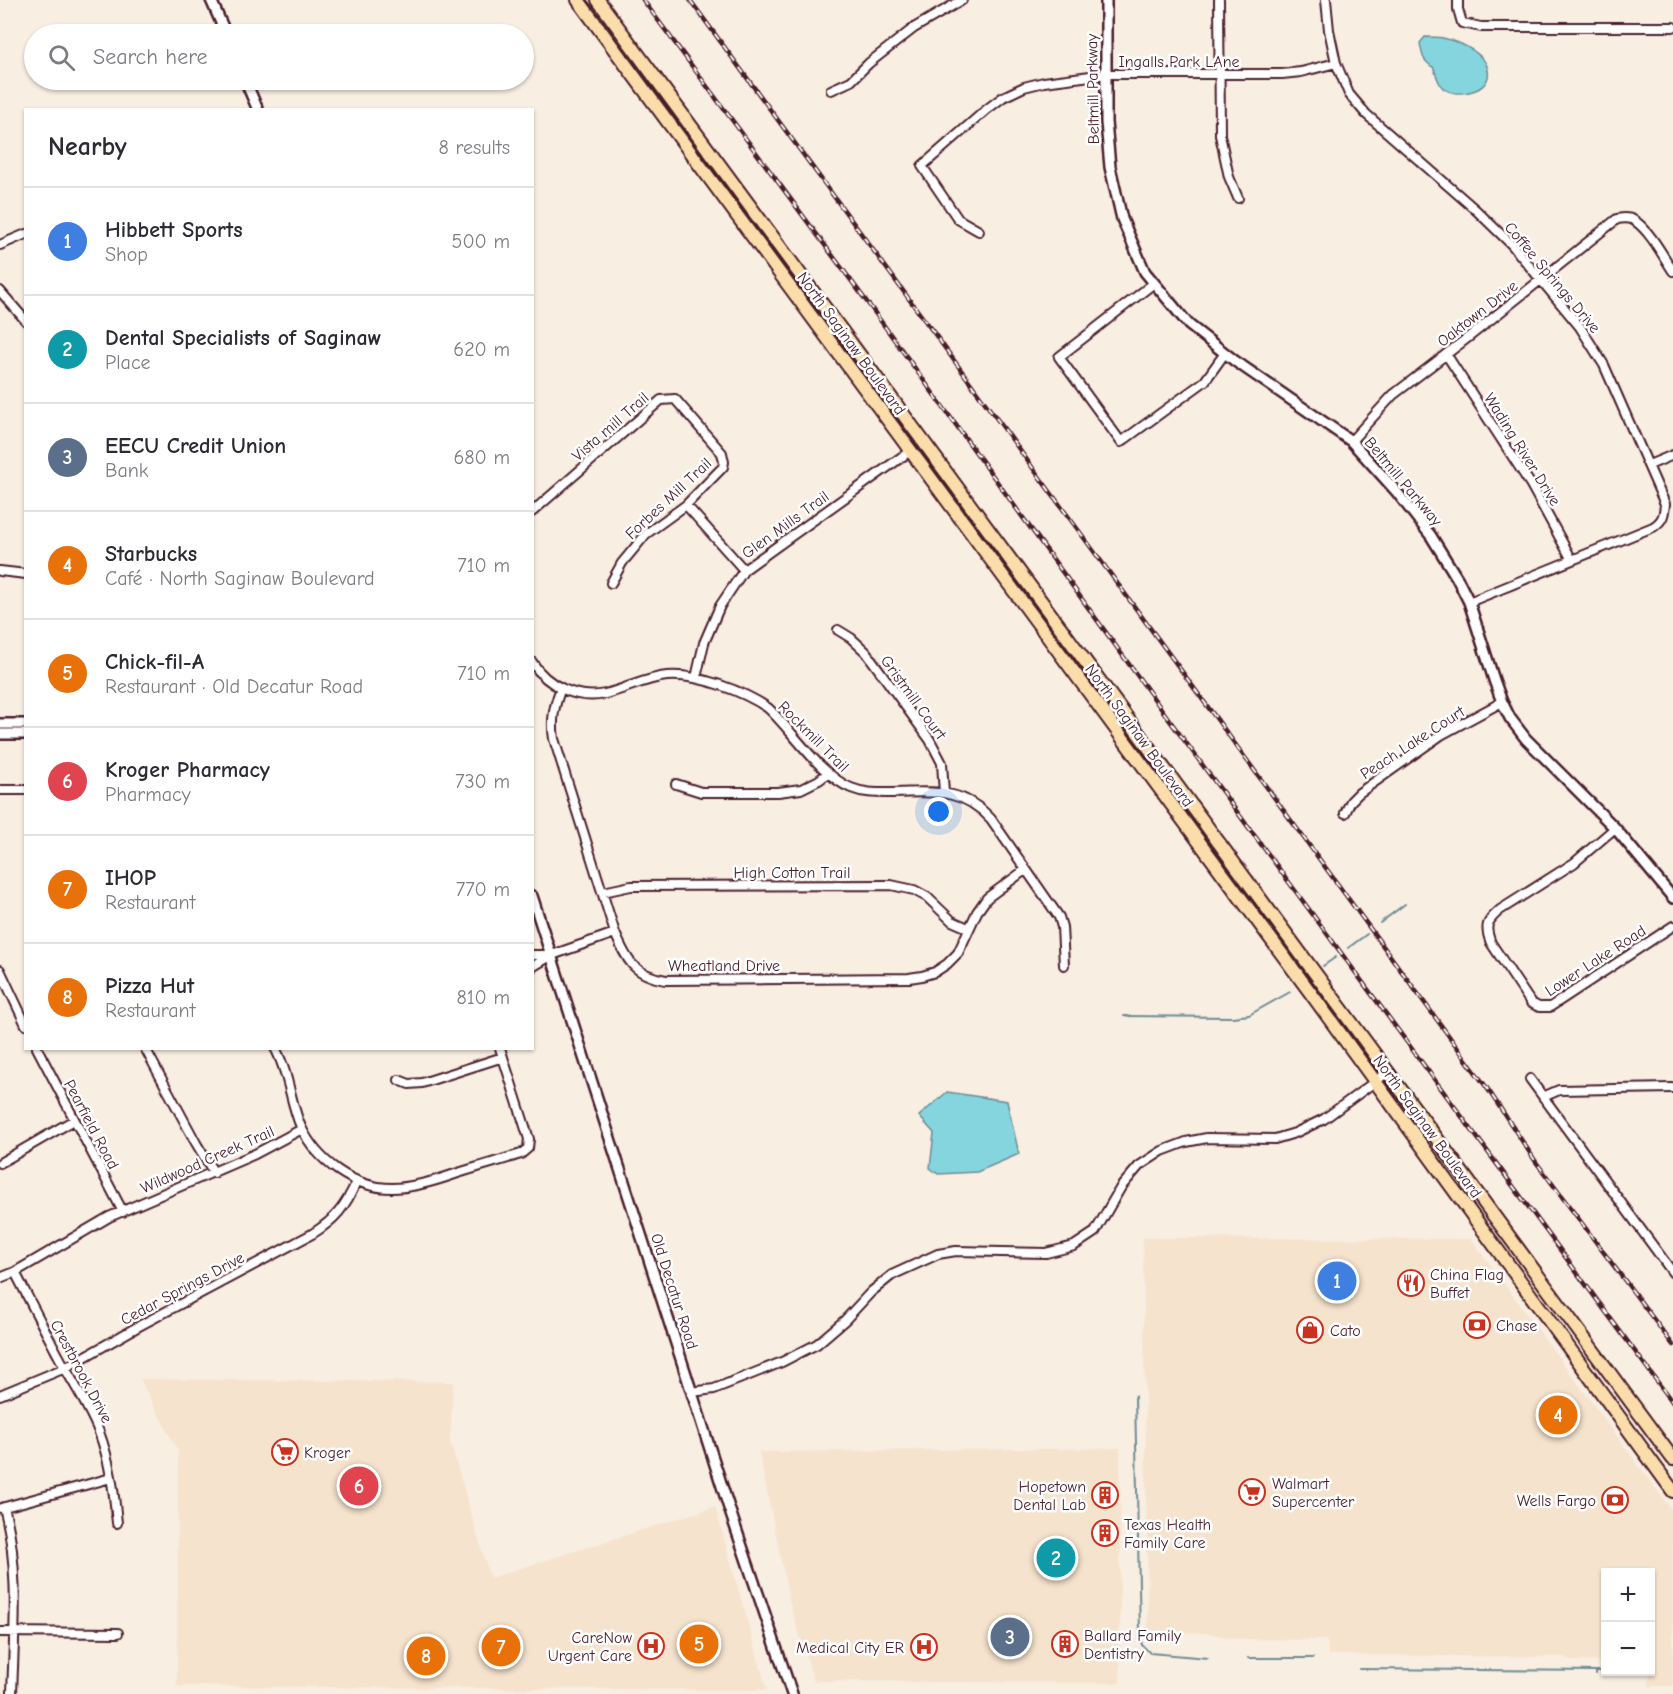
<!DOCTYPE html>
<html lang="en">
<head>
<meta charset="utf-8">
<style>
  :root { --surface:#fff; --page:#f7f7f7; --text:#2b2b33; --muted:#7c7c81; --line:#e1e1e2; --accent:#7c3aed }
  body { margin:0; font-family:"Comic Neue",sans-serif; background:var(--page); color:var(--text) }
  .controls { position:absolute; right:18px; bottom:18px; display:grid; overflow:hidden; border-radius:0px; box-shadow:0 2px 4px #0004 }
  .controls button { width:54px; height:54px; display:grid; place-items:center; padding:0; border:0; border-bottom:2px solid var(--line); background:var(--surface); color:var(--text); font:30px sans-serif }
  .you { position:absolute; left:939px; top:812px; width:21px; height:21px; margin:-15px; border:4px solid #fff; border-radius:50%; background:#1a73e8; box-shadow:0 0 0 9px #1a73e833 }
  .badge { display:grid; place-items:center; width:39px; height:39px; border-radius:50%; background:var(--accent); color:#fff; font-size:20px; font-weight:700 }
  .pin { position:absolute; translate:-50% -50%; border:3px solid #fff; box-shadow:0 2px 6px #0006 }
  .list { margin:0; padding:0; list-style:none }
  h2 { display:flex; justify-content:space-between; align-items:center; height:78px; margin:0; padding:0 24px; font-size:26px }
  h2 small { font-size:20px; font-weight:400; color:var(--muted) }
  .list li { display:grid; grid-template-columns:39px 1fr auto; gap:18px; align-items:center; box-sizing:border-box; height:108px; padding:0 24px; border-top:2px solid var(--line) }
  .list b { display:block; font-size:22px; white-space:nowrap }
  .list p { margin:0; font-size:20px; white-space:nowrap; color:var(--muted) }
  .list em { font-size:20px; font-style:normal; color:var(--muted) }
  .icon { flex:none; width:33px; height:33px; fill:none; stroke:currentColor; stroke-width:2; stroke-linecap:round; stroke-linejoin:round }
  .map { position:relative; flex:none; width:1673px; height:1694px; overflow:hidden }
  .search { position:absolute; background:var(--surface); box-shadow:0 2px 4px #0004; left:24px; top:24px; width:510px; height:66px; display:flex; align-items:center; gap:15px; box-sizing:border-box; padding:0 21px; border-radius:33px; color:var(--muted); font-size:22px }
  .panel { position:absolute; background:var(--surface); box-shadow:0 2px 4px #0004; left:24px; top:108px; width:510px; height:942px; border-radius:0px }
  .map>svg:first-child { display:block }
  .built { fill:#f5e3cd }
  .water { fill:#84d5de; stroke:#6d8c96; stroke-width:1.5 }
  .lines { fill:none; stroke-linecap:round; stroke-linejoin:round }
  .stream { stroke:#6d8c96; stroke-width:2 }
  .minor-casing { stroke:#4a1f2b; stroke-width:12 }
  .tertiary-casing { stroke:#4a1f2b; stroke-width:14 }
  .primary-casing { stroke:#4a1f2b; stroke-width:16 }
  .minor { stroke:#fff; stroke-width:8 }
  .tertiary { stroke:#fff; stroke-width:9 }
  .primary { stroke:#fbddab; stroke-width:12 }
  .rail-casing { stroke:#4a1f2b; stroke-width:4.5 }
  .rail { stroke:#fff; stroke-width:2; stroke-dasharray:7; stroke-linecap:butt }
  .labels { text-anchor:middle; stroke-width:5; stroke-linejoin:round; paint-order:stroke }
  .street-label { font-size:16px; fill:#4a1f2b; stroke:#fff }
  .poi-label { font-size:16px; fill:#4a1f2b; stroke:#fff; text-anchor:start }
</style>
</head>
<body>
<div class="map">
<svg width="1673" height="1694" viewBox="0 0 1673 1694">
  <rect width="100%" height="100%" fill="#f9eee2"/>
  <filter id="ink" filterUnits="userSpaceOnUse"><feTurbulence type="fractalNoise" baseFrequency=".0167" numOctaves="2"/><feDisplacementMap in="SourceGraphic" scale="12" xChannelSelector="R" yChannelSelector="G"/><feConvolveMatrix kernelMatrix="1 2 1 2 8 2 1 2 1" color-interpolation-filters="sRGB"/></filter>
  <g filter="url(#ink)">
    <path class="built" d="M1143,1238L1471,1239L1673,1512V1686H1649L1650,1672V1572H1606L1605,1662L1572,1661L1564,1657L1328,1655L1327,1640L1236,1639L1209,1633L1148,1631Z
      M140,1379L453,1382L450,1442L490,1578L715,1507L767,1690L177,1686L178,1451Z
      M1120,1448V1683L814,1681L790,1604L759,1452Z"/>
    <path class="water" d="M1425,37C1431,37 1437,37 1443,38C1460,42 1492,55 1488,77C1484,93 1456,97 1444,89C1438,84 1436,75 1434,68C1423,61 1422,56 1420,43Z
      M947,1092L1007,1101L1019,1154L977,1172L938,1174L930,1168L934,1133L919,1116Z"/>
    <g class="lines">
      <path class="stream" d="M1380,923L1405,904
        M1348,948L1367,934
        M1323,966L1336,957
        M1124,1016L1233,1017L1249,1015L1290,992
        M1135,1396L1140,1634L1142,1645L1150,1653L1208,1658
        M1248,1658H1313
        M1360,1669L1596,1671V1674
        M1596,1671H1606"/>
      <defs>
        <path id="minor" d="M1219,0L1220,135L1229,177L1238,198
          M1326,0L1329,30L1336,63L1349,94L1366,114L1477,211L1512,245L1580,327L1604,365L1665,504C1664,515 1663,521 1653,527L1469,602
          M1458,0V9L1462,23L1481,27H1673
          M831,90L851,81L869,63L914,28L962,0
          M979,231L958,219L922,166L986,110L1003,97L1024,87L1044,82L1106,74H1282L1301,72L1336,63
          M0,245L26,234
          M1154,283L1059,357L1121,442L1205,381L1225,353
          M0,291L26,321
          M1446,354L1531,485L1572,560
          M1351,441L1393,395L1470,336L1617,219C1623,218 1630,217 1635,221C1650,231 1663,256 1673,271
          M1649,465L1673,455
          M686,505L744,570
          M532,512L661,400L675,399L722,453L724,462L723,467L686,505L646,534L622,563L611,583
          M0,571L26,574
          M838,630L851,638L866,652L930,740L942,763L944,793
          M532,662C547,686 577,700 605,694C626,689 646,678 667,676C696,673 745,692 768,708C793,731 821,776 851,788C863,793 875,793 888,793C929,793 960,785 991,819L1059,917L1062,927L1064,965
          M696,678L704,643L720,606L744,570L910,451
          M561,688C554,706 551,720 554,739L615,933C627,961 634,975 666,980L909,978L922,976L935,972L947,964L958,953L977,912L987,898L1025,870
          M676,784L701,792H778L801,789L819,780L828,773
          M0,790H26
          M1345,813L1351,801L1359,793L1441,735L1502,702
          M1615,828L1574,863L1500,910C1487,921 1484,926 1491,943L1531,1003L1539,1007H1550L1673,926
          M603,892L631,886L891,885L914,890L927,897L952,921L968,928
          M532,955H550
          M532,967L552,955L615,933
          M0,970L26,1025
          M37,1048L123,1212
          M145,1048L196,1143L214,1173
          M275,1048C289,1073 290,1102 301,1127C317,1161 353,1188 392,1188C413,1188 435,1181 455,1174C477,1167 499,1161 521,1154L528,1148L529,1139L500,1048
          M1530,1079L1673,1273
          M399,1080L409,1084L422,1083L503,1057
          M1543,1097L1559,1090L1673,1088
          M0,1163L74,1120
          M15,1272C31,1303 47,1335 64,1366C76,1388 90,1409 99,1432C110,1461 114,1492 117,1523
          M0,1278L15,1272L109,1217L255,1154L302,1129
          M692,1392L714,1389L782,1362L817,1344L845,1320L871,1292L892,1275L938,1254L956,1251L1046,1253L1074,1246L1095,1232L1121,1187L1139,1166L1162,1151L1186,1142L1207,1138L1275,1139L1295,1133L1324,1119L1388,1072
          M0,1395L65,1368L139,1326L312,1234C336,1219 345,1207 357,1181
          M4,1507C20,1567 14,1632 12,1694
          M1,1508L111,1478
          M0,1632L118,1633"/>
        <path id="tertiary" d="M211,0L226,34
          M1106,0V122L1110,167L1122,219L1145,272L1189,325L1235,361L1351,441L1396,491L1431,536L1457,578L1469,602L1494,680L1502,702L1510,718L1526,739L1615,828L1673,898
          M245,80L258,110
          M0,724H26
          M0,734H26
          M532,896L730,1511L792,1694"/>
        <path id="primary" d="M578,0L1310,992L1673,1491
          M598,0L1673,1459"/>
      </defs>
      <use href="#minor" class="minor-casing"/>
      <use href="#tertiary" class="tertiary-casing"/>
      <use href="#primary" class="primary-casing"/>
      <use href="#minor" class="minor"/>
      <use href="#tertiary" class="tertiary"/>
      <use href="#primary" class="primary"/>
      <defs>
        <path id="rail" d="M643,0L867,302L1173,725L1673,1403
          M690,0L1487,1088L1536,1162L1673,1345"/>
      </defs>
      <use href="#rail" class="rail-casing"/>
      <use href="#rail" class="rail"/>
    </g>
  </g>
  <defs>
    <symbol id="restaurant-ring" viewBox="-11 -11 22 22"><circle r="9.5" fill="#fff" stroke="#c8321e" stroke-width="1.5"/><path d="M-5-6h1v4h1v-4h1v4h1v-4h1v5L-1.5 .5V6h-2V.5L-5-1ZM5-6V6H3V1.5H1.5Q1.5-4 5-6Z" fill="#c8321e"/></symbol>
    <symbol id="bank-ring" viewBox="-11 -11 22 22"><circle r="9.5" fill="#fff" stroke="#c8321e" stroke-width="1.5"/><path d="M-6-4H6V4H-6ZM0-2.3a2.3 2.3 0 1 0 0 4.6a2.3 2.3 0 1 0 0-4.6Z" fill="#c8321e"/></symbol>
    <symbol id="shop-ring" viewBox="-11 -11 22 22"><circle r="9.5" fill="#fff" stroke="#c8321e" stroke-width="1.5"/><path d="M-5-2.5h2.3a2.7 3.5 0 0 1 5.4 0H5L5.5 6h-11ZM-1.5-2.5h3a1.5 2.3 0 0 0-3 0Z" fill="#c8321e"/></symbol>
    <symbol id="supermarket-ring" viewBox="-11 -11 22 22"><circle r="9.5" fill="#fff" stroke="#c8321e" stroke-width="1.5"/><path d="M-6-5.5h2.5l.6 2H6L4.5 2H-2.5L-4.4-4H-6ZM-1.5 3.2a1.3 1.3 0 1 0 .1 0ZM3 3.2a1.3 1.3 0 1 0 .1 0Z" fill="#c8321e"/></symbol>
    <symbol id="building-ring" viewBox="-11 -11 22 22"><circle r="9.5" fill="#fff" stroke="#c8321e" stroke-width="1.5"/><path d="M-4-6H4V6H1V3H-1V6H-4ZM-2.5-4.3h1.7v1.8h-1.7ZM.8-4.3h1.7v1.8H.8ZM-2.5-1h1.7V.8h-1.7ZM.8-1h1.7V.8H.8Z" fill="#c8321e"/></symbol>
    <symbol id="hospital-ring" viewBox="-11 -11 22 22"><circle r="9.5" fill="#fff" stroke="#c8321e" stroke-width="1.5"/><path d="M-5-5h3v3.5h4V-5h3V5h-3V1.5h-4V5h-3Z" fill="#c8321e"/></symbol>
  </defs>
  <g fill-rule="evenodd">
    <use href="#restaurant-ring" x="1396" y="1268" width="30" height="30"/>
    <use href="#bank-ring" x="1462" y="1310" width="30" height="30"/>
    <use href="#shop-ring" x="1295" y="1315" width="30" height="30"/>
    <use href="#supermarket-ring" x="270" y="1437" width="30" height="30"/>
    <use href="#supermarket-ring" x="1237" y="1477" width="30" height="30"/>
    <use href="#building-ring" x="1090" y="1480" width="30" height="30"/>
    <use href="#bank-ring" x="1600" y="1485" width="30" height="30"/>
    <use href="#building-ring" x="1090" y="1518" width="30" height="30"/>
    <use href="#building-ring" x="1050" y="1629" width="30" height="30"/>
    <use href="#hospital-ring" x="636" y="1631" width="30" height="30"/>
    <use href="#hospital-ring" x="909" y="1632" width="30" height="30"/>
  </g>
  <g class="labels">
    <g class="street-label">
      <text x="1179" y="67">Ingalls Park LAne</text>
      <text transform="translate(1092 89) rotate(-91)" y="6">Beltmill Parkway</text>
      <text transform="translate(1553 277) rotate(50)" y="6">Coffee Springs Drive</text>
      <text transform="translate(1477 313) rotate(-38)" y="6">Oaktown Drive</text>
      <text transform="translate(852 343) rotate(54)" y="6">North Saginaw Boulevard</text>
      <text transform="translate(610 426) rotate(-41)" y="6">Vista mill Trail</text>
      <text transform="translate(1523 449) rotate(58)" y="6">Wading River Drive</text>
      <text transform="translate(1404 481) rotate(50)" y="6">Beltmill Parkway</text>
      <text transform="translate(668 498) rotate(-43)" y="6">Forbes Mill Trail</text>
      <text transform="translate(785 524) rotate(-36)" y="6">Glen Mills Trail</text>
      <text transform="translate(914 697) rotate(54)" y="6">Gristmill Court</text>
      <text transform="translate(1140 735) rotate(54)" y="6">North Saginaw Boulevard</text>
      <text transform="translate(814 736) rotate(45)" y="6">Rockmill Trail</text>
      <text transform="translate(1412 742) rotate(-33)" y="6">Peach Lake Court</text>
      <text x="792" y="878">High Cotton Trail</text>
      <text transform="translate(1595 960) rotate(-33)" y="6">Lower Lake Road</text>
      <text x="724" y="971">Wheatland Drive</text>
      <text transform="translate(92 1124) rotate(62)" y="6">Pearfield Road</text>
      <text transform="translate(1428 1126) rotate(54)" y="6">North Saginaw Boulevard</text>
      <text transform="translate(207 1159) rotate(-24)" y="6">Wildwood Creek Trail</text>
      <text transform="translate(182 1288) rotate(-28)" y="6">Cedar Springs Drive</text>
      <text transform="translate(675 1291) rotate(72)" y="6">Old Decatur Road</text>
      <text transform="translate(82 1371) rotate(62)" y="6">Crestbrook Drive</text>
    </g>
    <g class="poi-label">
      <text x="1430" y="1280">China Flag<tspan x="1430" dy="18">Buffet</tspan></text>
      <text x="1496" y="1331">Chase</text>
      <text x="1330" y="1336">Cato</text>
      <text x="304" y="1458">Kroger</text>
      <text x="1272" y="1489">Walmart<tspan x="1272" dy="18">Supercenter</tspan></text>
      <text x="1086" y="1492" text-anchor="end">Hopetown<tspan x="1086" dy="18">Dental Lab</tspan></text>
      <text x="1596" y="1506" text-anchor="end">Wells Fargo</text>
      <text x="1124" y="1530">Texas Health<tspan x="1124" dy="18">Family Care</tspan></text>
      <text x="1084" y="1641">Ballard Family<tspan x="1084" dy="18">Dentistry</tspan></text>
      <text x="632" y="1643" text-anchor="end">CareNow<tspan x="632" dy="18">Urgent Care</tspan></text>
      <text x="904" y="1653" text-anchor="end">Medical City ER</text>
    </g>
  </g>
</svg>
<div class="controls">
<button>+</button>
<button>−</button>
</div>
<div class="you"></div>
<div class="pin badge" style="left:1337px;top:1281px;background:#3f7fe0">1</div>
<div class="pin badge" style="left:1056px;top:1558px;background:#0f9aa8">2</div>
<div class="pin badge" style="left:1010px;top:1637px;background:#5c6f8a">3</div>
<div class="pin badge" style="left:1558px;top:1415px;background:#e8710a">4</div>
<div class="pin badge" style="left:699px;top:1644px;background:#e8710a">5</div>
<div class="pin badge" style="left:359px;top:1486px;background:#e0444e">6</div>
<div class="pin badge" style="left:501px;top:1647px;background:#e8710a">7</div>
<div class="pin badge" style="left:426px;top:1656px;background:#e8710a">8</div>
<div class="search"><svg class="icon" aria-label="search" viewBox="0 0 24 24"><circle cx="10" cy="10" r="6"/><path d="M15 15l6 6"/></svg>Search here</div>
<section class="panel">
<h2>Nearby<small>8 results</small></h2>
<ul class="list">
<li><span class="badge" style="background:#3f7fe0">1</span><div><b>Hibbett Sports</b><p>Shop</p></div><em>500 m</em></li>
<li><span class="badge" style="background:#0f9aa8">2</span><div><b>Dental Specialists of Saginaw</b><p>Place</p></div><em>620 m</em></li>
<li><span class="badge" style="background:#5c6f8a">3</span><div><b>EECU Credit Union</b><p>Bank</p></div><em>680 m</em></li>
<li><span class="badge" style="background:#e8710a">4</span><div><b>Starbucks</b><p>Café · North Saginaw Boulevard</p></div><em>710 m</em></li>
<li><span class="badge" style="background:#e8710a">5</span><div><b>Chick-fil-A</b><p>Restaurant · Old Decatur Road</p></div><em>710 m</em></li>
<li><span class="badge" style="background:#e0444e">6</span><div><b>Kroger Pharmacy</b><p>Pharmacy</p></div><em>730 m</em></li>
<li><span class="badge" style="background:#e8710a">7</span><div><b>IHOP</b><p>Restaurant</p></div><em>770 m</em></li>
<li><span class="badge" style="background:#e8710a">8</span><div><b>Pizza Hut</b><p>Restaurant</p></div><em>810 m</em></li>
</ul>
</section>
</div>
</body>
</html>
